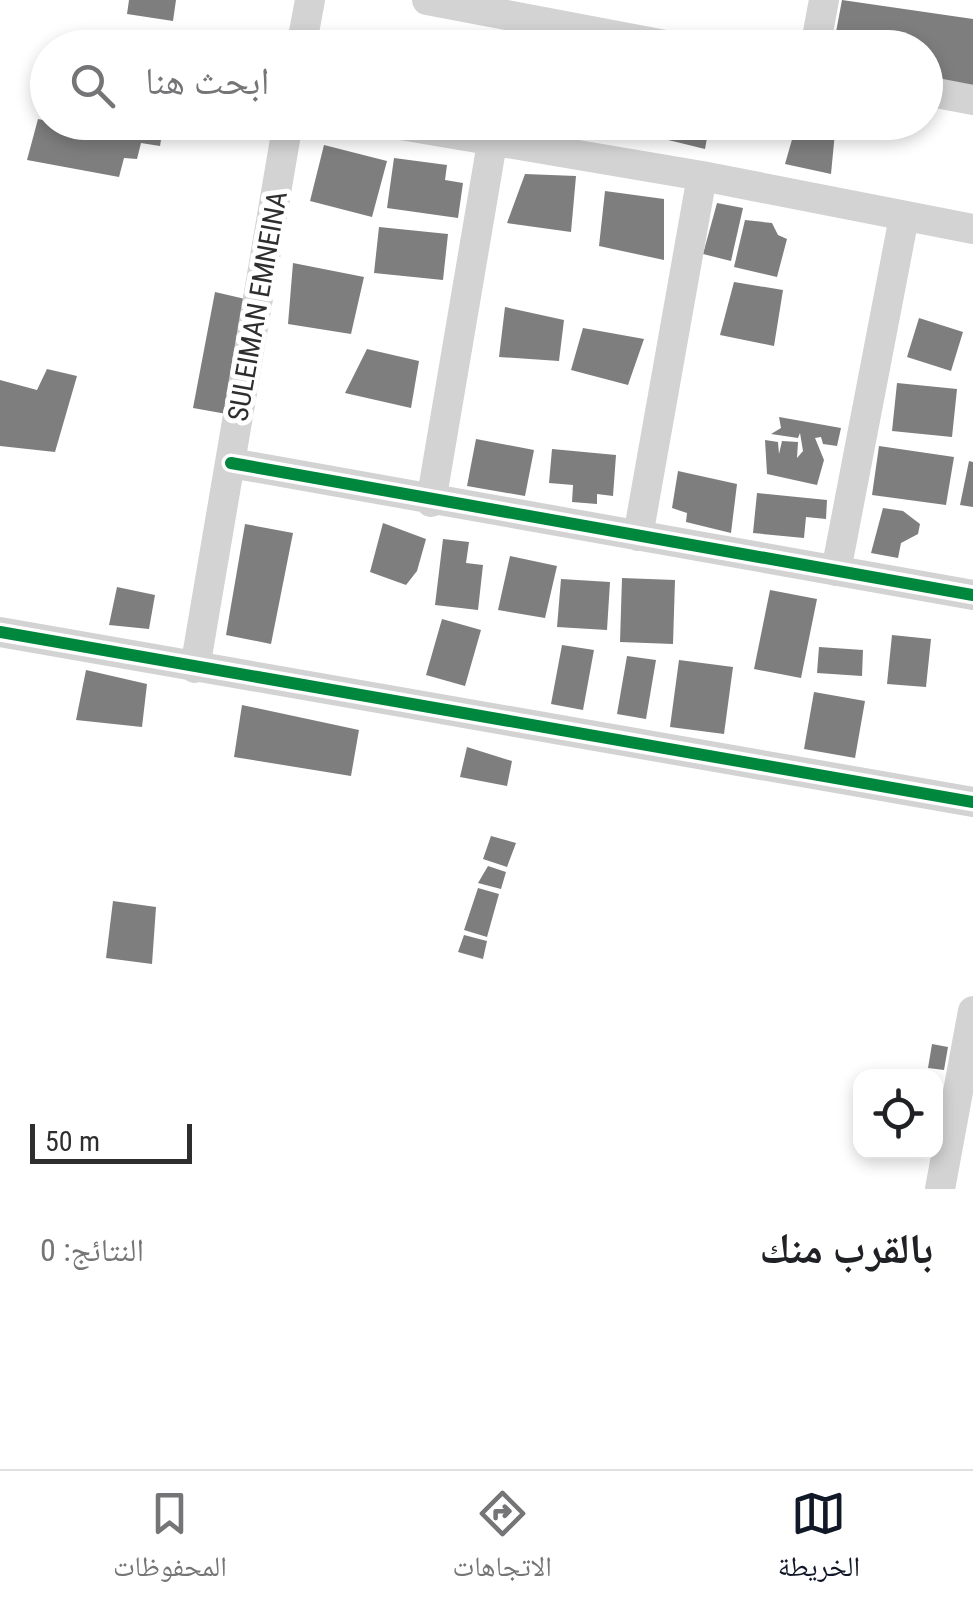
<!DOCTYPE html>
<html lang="ar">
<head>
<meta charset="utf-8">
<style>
  :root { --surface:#fff; --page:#f6f6f6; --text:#202124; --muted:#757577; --line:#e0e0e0; --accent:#111827 }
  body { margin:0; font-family:"Roboto Condensed","Noto Naskh Arabic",sans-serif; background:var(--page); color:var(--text); direction:rtl }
  .controls { position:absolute; right:30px; bottom:30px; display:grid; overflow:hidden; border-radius:20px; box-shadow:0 5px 15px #0003 }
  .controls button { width:90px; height:90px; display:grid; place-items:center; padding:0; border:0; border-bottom:2px solid var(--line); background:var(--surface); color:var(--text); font:50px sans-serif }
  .scale { position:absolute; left:30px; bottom:25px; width:162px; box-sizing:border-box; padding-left:10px; border:5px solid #2e2e2e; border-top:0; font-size:28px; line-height:35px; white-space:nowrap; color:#2e2e2e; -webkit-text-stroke:8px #fff; paint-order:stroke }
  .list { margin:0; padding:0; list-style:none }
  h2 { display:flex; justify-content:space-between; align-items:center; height:130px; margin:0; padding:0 40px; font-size:42px }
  h2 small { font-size:32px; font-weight:400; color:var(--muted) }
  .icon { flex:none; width:55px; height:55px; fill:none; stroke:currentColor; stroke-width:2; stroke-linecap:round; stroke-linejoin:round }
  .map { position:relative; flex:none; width:973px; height:1189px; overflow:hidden; direction:ltr }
  .search { position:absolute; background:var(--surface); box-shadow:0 5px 15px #0003; left:30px; right:30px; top:30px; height:110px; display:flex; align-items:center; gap:25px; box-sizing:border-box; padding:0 35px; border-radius:55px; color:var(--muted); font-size:38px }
  .sheet { height:280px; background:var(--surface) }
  nav { display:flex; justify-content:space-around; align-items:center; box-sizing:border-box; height:140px; border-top:2px solid var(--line); background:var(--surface); font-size:28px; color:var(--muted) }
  nav a { display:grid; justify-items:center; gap:5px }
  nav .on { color:var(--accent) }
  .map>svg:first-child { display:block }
  .building { fill:#7e7e7e }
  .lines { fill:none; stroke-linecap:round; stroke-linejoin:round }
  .minor { stroke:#d3d3d3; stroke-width:30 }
  .cycleway-casing { stroke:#fff; stroke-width:19 }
  .cycleway { stroke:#00873e; stroke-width:12 }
  .labels { text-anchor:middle; stroke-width:10; stroke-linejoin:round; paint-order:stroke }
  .street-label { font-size:28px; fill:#2e2e2e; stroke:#fff }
</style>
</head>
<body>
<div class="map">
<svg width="973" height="1189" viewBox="0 0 973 1189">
  <rect width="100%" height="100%" fill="#fff"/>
  <path class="building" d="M129,0H176L173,21L127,14Z
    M842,0L973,19V86L926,77V48H833Z
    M363,31L462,35L460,48H359Z
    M38,119L68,125L67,131L79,134L82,122H164L160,146L141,143L137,159L124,158L119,177L27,160Z
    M664,122H710L705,149L660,138Z
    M797,122H836L831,174L785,164Z
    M324,145L387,161L372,217L310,201Z
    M394,158L447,165L445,180L463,183L458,218L387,208Z
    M525,174L576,176L571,232L507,223Z
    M605,191L664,199V260L599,246Z
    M717,203L743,208L731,261L703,254Z
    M745,220L772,223L778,235L787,239L777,277L734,267Z
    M379,227L448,234L443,280L374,273Z
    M293,263L364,277L351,334L288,324Z
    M734,282L783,290L774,346L720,335Z
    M215,292L258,302L238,416L193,408Z
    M505,307L564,320L559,361L499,357Z
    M919,318L963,332L951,371L907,357Z
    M583,328L644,339L628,385L571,370Z
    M367,349L419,361L411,408L345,393Z
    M47,369L77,376L55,452L0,446V380L37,390Z
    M897,383L957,389L952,437L892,431Z
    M779,417L841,428L837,446L823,444L821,437L815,438L824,460L817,485L767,474L765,440L778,442L779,454L782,441L798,442L797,458L803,451L800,433L798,438L771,434L781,428Z
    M476,439L534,450L525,496L467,486Z
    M879,446L954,457L946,505L872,495Z
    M552,449L616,455L613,496L597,494V504L572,502L573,485L549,483Z
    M969,461L973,462V507L960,505Z
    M678,471L737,484L731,533L686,522L687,513L672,508Z
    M757,493L827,500L826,519L806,517L804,538L753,533Z
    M883,508L903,511L920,524L918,534L901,543L898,558L871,553Z
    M383,523L426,539L417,571L406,585L370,572Z
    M245,524L293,533L271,644L226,635Z
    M443,539L469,542L466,563L483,565L478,610L435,605Z
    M510,556L557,566L545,618L498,610Z
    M622,578L675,580L673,644L620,642Z
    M561,579L610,582L607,630L557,627Z
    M117,587L155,595L149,629L109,625Z
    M770,590L817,599L801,678L754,669Z
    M442,619L481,630L465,686L426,675Z
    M892,635L931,639L926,687L887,684Z
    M562,645L594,650L583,710L551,704Z
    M819,647L863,650L862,676L817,673Z
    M627,656L656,660L646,719L617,714Z
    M679,660L733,667L724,734L670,727Z
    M86,670L147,684L142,727L76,720Z
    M814,692L865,701L855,758L804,749Z
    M242,705L359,730L351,776L234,757Z
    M467,747L512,761L507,786L460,777Z
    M491,836L516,843L507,867L483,859Z
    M488,866L506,872L501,889L478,883Z
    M478,888L499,894L487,937L464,930Z
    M113,901L156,907L152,964L106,958Z
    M464,935L487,941L483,959L458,952Z
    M932,1044L948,1047L944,1070L928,1068Z"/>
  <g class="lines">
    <path class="minor" d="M427,0L681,48
      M301,48L310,0
      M815,48L824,0
      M926,91L973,100
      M383,122L702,176L973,229
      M231,463L973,595
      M431,502L492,143
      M638,536L702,176
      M836,571L904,217
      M0,632L973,802
      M195,668L288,122
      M940,1189L973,1011"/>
    <defs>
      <path id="cycleway" d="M231,463L973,595
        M0,632L973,802"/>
    </defs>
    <use href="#cycleway" class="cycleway-casing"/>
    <use href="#cycleway" class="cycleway"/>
  </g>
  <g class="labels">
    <g class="street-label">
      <text transform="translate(257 306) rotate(-80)" y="10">SULEIMAN EMNEINA</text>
    </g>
  </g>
</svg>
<div class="controls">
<button><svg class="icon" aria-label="locate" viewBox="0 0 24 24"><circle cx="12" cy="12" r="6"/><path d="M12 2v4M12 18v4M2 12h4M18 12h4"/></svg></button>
</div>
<div class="scale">50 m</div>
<div class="search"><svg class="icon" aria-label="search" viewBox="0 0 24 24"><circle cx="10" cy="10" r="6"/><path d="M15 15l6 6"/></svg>ابحث هنا</div>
</div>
<section class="sheet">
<h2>بالقرب منك<small>النتائج: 0</small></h2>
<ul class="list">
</ul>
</section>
<nav>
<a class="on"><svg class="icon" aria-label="map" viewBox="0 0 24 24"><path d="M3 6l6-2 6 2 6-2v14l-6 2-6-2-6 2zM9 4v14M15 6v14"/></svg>الخريطة</a>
<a><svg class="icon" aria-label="directions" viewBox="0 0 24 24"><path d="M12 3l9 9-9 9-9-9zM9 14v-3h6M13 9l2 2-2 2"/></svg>الاتجاهات</a>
<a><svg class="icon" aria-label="saved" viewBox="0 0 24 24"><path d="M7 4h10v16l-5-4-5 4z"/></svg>المحفوظات</a>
</nav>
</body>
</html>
